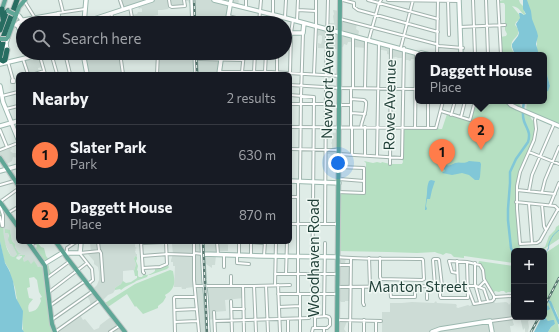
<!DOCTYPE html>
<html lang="en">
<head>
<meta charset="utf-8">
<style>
  :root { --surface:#171b24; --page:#242831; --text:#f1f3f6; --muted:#9ea1a6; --line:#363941; --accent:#ff7c4a }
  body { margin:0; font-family:Commissioner,sans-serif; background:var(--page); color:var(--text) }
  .controls { position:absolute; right:12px; bottom:12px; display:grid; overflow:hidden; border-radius:6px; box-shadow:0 2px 10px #0003 }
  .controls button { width:36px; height:36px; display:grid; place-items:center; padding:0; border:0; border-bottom:1px solid var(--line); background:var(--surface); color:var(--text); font:20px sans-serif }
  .you { position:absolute; left:338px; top:163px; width:14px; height:14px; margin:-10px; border:3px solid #fff; border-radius:50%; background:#1a73e8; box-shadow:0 0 0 6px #1a73e833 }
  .badge { display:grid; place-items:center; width:26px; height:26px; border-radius:50%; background:var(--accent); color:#111; font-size:13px; font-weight:700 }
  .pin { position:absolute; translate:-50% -33px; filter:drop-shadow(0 1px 2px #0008) }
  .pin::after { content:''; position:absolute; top:21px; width:14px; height:12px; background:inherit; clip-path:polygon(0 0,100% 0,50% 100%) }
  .popup { position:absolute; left:415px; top:52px; width:132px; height:52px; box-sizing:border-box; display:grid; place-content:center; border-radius:6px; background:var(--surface); filter:drop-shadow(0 1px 3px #0005); font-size:13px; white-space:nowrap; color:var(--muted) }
  .popup b { font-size:15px; color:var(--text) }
  .popup::after { content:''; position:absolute; left:50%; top:100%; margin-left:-8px; border:8px solid transparent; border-top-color:var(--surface) }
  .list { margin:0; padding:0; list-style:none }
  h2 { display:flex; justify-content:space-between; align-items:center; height:52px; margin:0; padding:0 16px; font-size:17px }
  h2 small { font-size:13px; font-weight:400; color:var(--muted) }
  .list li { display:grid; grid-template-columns:26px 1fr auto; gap:12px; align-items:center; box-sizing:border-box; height:60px; padding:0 16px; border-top:1px solid var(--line) }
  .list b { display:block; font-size:15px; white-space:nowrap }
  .list p { margin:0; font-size:13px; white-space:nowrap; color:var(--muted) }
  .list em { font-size:13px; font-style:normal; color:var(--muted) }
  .icon { flex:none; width:22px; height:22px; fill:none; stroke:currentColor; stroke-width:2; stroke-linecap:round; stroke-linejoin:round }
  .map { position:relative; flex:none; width:559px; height:332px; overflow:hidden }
  .search { position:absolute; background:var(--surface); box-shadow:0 2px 10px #0003; left:16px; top:16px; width:276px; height:44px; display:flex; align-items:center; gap:10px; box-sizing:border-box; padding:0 14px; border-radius:22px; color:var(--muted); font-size:15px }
  .panel { position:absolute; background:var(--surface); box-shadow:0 2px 10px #0003; left:16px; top:72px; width:276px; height:172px; border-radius:6px }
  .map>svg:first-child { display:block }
  .built { fill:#cddcd6 }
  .green { fill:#b6e0c2; fill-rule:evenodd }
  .water { fill:#81c7d7 }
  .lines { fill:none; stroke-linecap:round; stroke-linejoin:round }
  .stream { stroke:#81c7d7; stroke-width:1 }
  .river { stroke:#81c7d7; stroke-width:2.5 }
  .street-casing { stroke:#a1b4ae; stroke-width:4 }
  .secondary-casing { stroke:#9cb9b0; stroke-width:5.5 }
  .primary-casing { stroke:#c0c9c7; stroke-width:6 }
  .highway-casing { stroke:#c0c9c7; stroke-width:7 }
  .street { stroke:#fff; stroke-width:2 }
  .secondary { stroke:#fff; stroke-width:3.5 }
  .primary { stroke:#5fa696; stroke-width:4 }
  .highway { stroke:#276d61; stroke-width:5 }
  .rail-casing { stroke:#597a72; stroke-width:2.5 }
  .rail { stroke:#f0f8f4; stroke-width:1; stroke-dasharray:3; stroke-linecap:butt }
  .primary-bridge-casing { stroke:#c0c9c7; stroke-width:6; stroke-linecap:butt }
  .primary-bridge { stroke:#5fa696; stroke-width:4 }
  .labels { text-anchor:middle; stroke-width:3; stroke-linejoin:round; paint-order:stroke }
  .street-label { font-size:15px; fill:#1e3e36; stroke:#f0f8f4 }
</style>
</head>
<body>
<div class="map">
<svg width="559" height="332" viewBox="0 0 559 332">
  <rect width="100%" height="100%" fill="#dfece7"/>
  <path class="built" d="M121,0H238L239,1L238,4L231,2L227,23H194L193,3H189L188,1H184L183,6H170L168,9L162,10H158V15L142,18L141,19L140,23H134L132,15L137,14L138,12H142V9L141,8L139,9L137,5L123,9Z
    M333,10L340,11L341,19L357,23L356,29L359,31L358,36L366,40V48L353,47V42H348L347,45L344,44L343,47H340L337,49L318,48V43L321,44L322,41V36L320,35L318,36V27L328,30V23H334L333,16L334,14Z
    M379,44L416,53V59H411V60L410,61L408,60H404V58H398L396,57L391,58V55L387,54V51L382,50H379Z
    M86,53H107L109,58L119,55L122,74H88L84,54Z
    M158,53H162L167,55L168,57L170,55L176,57H183V55L195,56V53H222L219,74H157Z
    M39,56L42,67L38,68L39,72L29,74L25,60Z
    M339,132V160H337L332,159L333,157L330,154H326V150H332V144L331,143L332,142V139L333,133Z
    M10,146L12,149L10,151L13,153H18V158L13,157L12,161L5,165L0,158V151Z
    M3,209L4,210L18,227V242H28L44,266L39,267L31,264L24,262L23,257L24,255L17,257L19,253L15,247L14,243L12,241L10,230L6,233H8L9,238L17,252V254L14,257L11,256L8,250L4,241L2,211Z
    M90,242H136L135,245V247L137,248L135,249L136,250L135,251L136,254H137V257L135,256L134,259L136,264L134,271L133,270L123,271V282L121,284L115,288V290L113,293L108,295L101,302L100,301L92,306L90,303V301L87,296L93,292L92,290L97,285L99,280V272L98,267L94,264V261L87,253L91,252Z
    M174,242H202L206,332H199L194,287L186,288V289H182L181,286V287H174L175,266H173V262H171V260L173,254L172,244L174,243Z
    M205,242H230L229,244L227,245H228V251H218L216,255L215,265H212V268L206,264Z
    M338,257L346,258L345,263H346L347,264H351V301H345V302H341L340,301L338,302Z
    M207,286H244V298L225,300L226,311L214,312V319L208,320Z
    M513,299H514V317H534L528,321L529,327L528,332H525V328L523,330L520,317L512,319L514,325L512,326H510L511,332H382V322L381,321L382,319V312H390V303H402L412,302L434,303L436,301L437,303L456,304L457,306L456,307L458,308L468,305L470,306L473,303L494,301L495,303L506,302L508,303L509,305Z
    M80,315L83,320L85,319L94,330L99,328L100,325L112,316L125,332H55Z
    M337,321H347L344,329L346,332H337Z"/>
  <path class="green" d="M504,0H519L520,3L525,8C523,11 525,13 527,16C520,14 521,7 512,6L522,18L521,20H519L516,22L515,25C517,27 519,30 518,34C517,37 513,39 512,42C510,48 513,53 518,55H501L500,37L506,36L507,34L505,30V5L504,3H498V1Z
    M526,0H559V124L526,111L527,101H544V92H546L550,86L545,67L544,55H537V41Z
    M476,101H517C519,104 522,106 523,110L530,115V116L532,120L534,121L535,125V137L520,173L516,194L520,250H524L530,249L532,251L537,248L540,249L545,247L549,236L555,230L556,227L559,225V239L541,251H514V263L464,256V258H465L454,257L451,254L446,253L443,255C440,253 438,254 435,252L417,253L388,252L338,251L339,192L363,194L365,169L366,167V163L364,161L373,163L377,162L381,163L382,162L390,164H402L403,162L402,158L403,128L437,127L439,129H442L447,114L448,115V114L469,120Z
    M0,207C5,218 2,230 5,242C6,247 8,252 11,256L14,257L17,254L12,244H10L8,240L9,236L8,233H5V229L10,230L12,241L15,244V247L19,253H21L19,254L16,258L17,259L19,260L22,257V256H20V255H25V256L23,258L24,262L28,260L31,264L34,261L31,256L38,267L44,266L34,250L36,248L37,246L35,243L37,242L41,247L44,248L46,256L50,261L47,263L49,266V268L52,275L47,279L55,332H23L22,313L17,300L15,288L12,279L8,274L10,271L4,261L0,241ZM34,277L37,280L39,292L42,297L40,298L41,301C38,308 37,311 29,312C27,305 29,304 33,299L29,298L27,288L30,287L29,278Z
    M559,244V277L548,299L544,297V294L545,295V289L544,290V254Z
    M135,256L137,257V259L136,261L138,266L137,270L138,271V276L139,277H142L144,274L146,275C149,275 153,273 155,271V267L167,265L169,267L167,269L150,275H148L147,277L136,281L135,282L125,287L121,290L120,289L115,290V288L121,284L123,281L126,283L131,282L137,278V276H135L134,271L136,264L134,259Z
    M479,261L514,266V295H513L512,292H508L506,293L504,291H501L499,292L495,291L493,294L484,281L483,271L478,264Z
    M170,270L173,271C175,282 176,289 165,295L166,297L163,302L158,306V308L143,314L136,306L135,307L127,294L108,307L105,303L135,284Z
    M559,280V320L556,311L549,300Z
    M548,302C554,309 559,322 559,332H548L551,327L555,324L550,321H548C543,316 546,312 547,307L544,312V309Z"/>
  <path class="water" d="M523,0H527L531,11L532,19L537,32L538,36L536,44L539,55H515L512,47V44L518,36L519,33L516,24L520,18L519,13H521L524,15L526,14L523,9Z
    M544,63L550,86L548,91L544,92Z
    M469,161L480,162L481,164L480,177L479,180H475L469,175L462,173L452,175L442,173L443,172L445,171L443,167L445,165C450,166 451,165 455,163C461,161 462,165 469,161Z
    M431,180L435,181L432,190L430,199H427L426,206L427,209L426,210H425C425,206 426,204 426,200C428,192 426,189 429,181Z
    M0,241L5,263L9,270L13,281L16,298L23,311L22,329L24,332H0Z
    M548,305L550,309L546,311L545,317L548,321L552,320H554L555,324L551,327L548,332H534L542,317H544V312Z"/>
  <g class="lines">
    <path class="stream" d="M544,253C551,249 547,247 550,241C552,236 555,233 559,230
      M546,300V295"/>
    <path class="river" d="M514,254L511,248L508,220V209L510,183V172L516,159L528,142C531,132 527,130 524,121C522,115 523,107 524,101
      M544,299L550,302L559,323"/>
    <defs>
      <path id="street" d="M60,0L63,12
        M120,0L123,9
        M169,0L170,6L172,7L185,6L184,0
        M343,0L354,3
        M368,0L438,19
        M388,0L459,1
        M473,0L475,55
        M486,0L488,55
        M498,0L501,55
        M448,1L449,35
        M25,2L35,18
        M354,3V7L358,10L438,32
        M246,6V0
        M130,7L133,23
        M298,10L316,11
        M58,13L85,9
        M111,13L114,23
        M273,13V0
        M228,16L256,23
        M285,17L286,0
        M340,19L436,44L439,46L463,48
        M297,21L298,0
        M117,23L132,18
        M259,23L261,0
        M316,25V0
        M460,27L505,25
        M369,39L379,3L381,0
        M401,47L413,0
        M39,53L45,74
        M51,53L57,74
        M65,53L70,74
        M120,53L123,74
        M277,53V72
        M437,55L438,0
        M23,59L28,74
        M199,59L243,60
        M8,62L13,80
        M220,72H271L340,76
        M242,72L244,53
        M254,72L255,53
        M265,72L266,53
        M290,73L291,33L293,20
        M35,74L44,71
        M157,74L158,53
        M314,74L316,26
        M326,75L328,0
        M12,80H14V82H12Z
        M290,85L340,88L418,89
        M353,88V36
        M365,88L366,40
        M290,95L314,97L312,315L315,317V328H313L312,332
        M2,96L18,92
        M351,99L364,100L366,102C367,113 362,118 361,127
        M290,104H326
        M339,105H351
        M6,109L18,106
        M441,111L470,120L475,101
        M351,113L365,114
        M451,115L455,101
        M461,117L465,101
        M536,117L535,120L536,129L534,140L520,172L517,186V209L520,244L537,243L540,241L558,209
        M290,127L436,128L443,101
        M351,127V88
        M415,128L416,53
        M428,128V101
        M0,130L7,147
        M290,149L339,150
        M0,150L18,143
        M529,152L559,164
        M339,154L402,158L404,48
        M352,155V127
        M365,156V127
        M377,156L379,43
        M390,164L391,46
        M339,179L364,181
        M300,182L301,96L303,33
        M0,185L14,181
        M517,190L555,194
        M529,191L532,175L554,124
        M338,192L364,193V168L339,167
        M542,192L545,180L559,147
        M290,197H298
        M0,202L18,189
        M516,202L555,206L559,210
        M529,204L532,243
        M542,205L544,226L546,230
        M550,205L559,183
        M0,206L3,215V226
        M8,213L18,207
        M0,217L2,226H3
        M290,224H337
        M325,224L326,87
        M98,242L99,250L101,253L103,281
        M141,242L143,272L144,273
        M194,242V280L199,332
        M217,242L218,254
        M251,242L265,243
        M141,243L164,242
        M31,245L36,242
        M67,253V248L76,242
        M194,253L203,254
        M237,255V263L249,264
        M239,255V242
        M251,255V242
        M142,256L168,254L194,255
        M264,256L265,242
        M338,257C366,260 394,258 422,259L423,260L424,279L422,280L381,279L380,277V258
        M369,258L370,287
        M457,261L458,286
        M475,263V284L480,302
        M338,265H351
        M224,267V254
        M143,268L160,267L167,264L166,242
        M457,273L452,272L449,261L467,262L480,265L483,270L484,279L494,296V299L492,301L474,304L467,286
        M275,274H338
        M286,274L287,242
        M231,276V286
        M47,278L70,261
        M88,284L93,280L92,269L81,255L80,253L100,251
        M275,285L276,242
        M278,285L280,332
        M195,286H254L290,285
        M243,286L244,332
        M254,286L256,332
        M266,286L268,332
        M435,286L433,260L434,259H438L439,260L442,286
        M440,286V296L441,298H468L467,262
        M338,287L435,286H476L484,289L488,301
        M363,287V303L364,305
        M390,287L391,297H415V286
        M479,287L485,281
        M49,292L87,263
        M278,294H337
        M298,294V182
        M495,297L512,296
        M427,299V286
        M231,301L232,332
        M51,305L85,281
        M279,307L300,306
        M232,309H244
        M175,310L197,309
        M214,312L215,332
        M324,316L325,243
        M53,319L93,291
        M337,320L381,321
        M364,320V332
        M215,321L309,318
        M376,321V332
        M491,321L521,317
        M175,322L197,321
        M315,328H327L330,325V319L329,317L326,316L315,317
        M55,332L100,300
        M110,332L119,326
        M175,332L174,298L175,297H195
        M288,332V319
        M300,332V294
        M324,332V328
        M350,332L351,258"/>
      <path id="secondary" d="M192,0L193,23
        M214,0L278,16L423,55
        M459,0L461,55
        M16,14L19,16L22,20H24
        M77,23L85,22L152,0
        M84,23L86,0
        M227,23L231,0
        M16,25L18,26L23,37
        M18,26V23L24,20L58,14L59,23
        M285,33H303L304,23
        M7,52L6,43L8,37
        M83,53L87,74
        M195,53L196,74
        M421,53L430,55
        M0,64L47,53
        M219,74L222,53
        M0,86L3,102L18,139
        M507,101L511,105L517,108L559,126
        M0,126L18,121
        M0,171L18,166
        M290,181L339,183
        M202,242L204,280L206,297L208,332
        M203,254L264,256L338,257
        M44,264L62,253H80L81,242
        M432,332L440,329L490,321L492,332"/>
      <path id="primary" d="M0,15L5,0
        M6,39L8,37L19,7L25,0
        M0,158L18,185
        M0,202L18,227
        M28,242L43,263L45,266L52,324L55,332
        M56,242L68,259L125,332
        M337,332L340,0"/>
      <path id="highway" d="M2,9L3,19
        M0,30L6,13L8,11
        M0,46L17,0
        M0,56L3,43
        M0,59L3,61L5,60L7,50"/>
    </defs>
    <use href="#street" class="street-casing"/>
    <use href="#secondary" class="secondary-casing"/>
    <use href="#primary" class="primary-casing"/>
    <use href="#highway" class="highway-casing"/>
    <use href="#street" class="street"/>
    <use href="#secondary" class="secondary"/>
    <use href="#primary" class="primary"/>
    <use href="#highway" class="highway"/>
    <defs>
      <path id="rail" d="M194,0L195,23
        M196,53L197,74
        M203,242L207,332
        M544,307L559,278
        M531,332L539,317"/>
    </defs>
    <use href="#rail" class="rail-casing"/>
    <use href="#rail" class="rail"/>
    <defs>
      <path id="primary-bridge" d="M8,11L14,14
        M1,39H6"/>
    </defs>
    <use href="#primary-bridge" class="primary-bridge-casing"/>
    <use href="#primary-bridge" class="primary-bridge"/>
  </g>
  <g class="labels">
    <g class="street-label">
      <text transform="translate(328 82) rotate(-89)" y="5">Newport Avenue</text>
      <text transform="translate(390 105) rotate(-89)" y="5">Rowe Avenue</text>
      <text transform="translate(314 258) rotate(-90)" y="5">Woodhaven Road</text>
      <text x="418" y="292">Manton Street</text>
    </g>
  </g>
</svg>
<div class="controls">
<button>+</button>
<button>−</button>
</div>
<div class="you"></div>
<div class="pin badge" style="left:442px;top:172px">1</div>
<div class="pin badge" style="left:481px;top:150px">2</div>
<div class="popup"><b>Daggett House</b>Place</div>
<div class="search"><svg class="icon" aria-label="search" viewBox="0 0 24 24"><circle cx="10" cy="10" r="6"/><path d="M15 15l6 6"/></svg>Search here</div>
<section class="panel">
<h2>Nearby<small>2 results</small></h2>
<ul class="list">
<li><span class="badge">1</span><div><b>Slater Park</b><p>Park</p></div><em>630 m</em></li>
<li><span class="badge">2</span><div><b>Daggett House</b><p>Place</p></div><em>870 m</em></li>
</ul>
</section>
</div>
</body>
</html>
